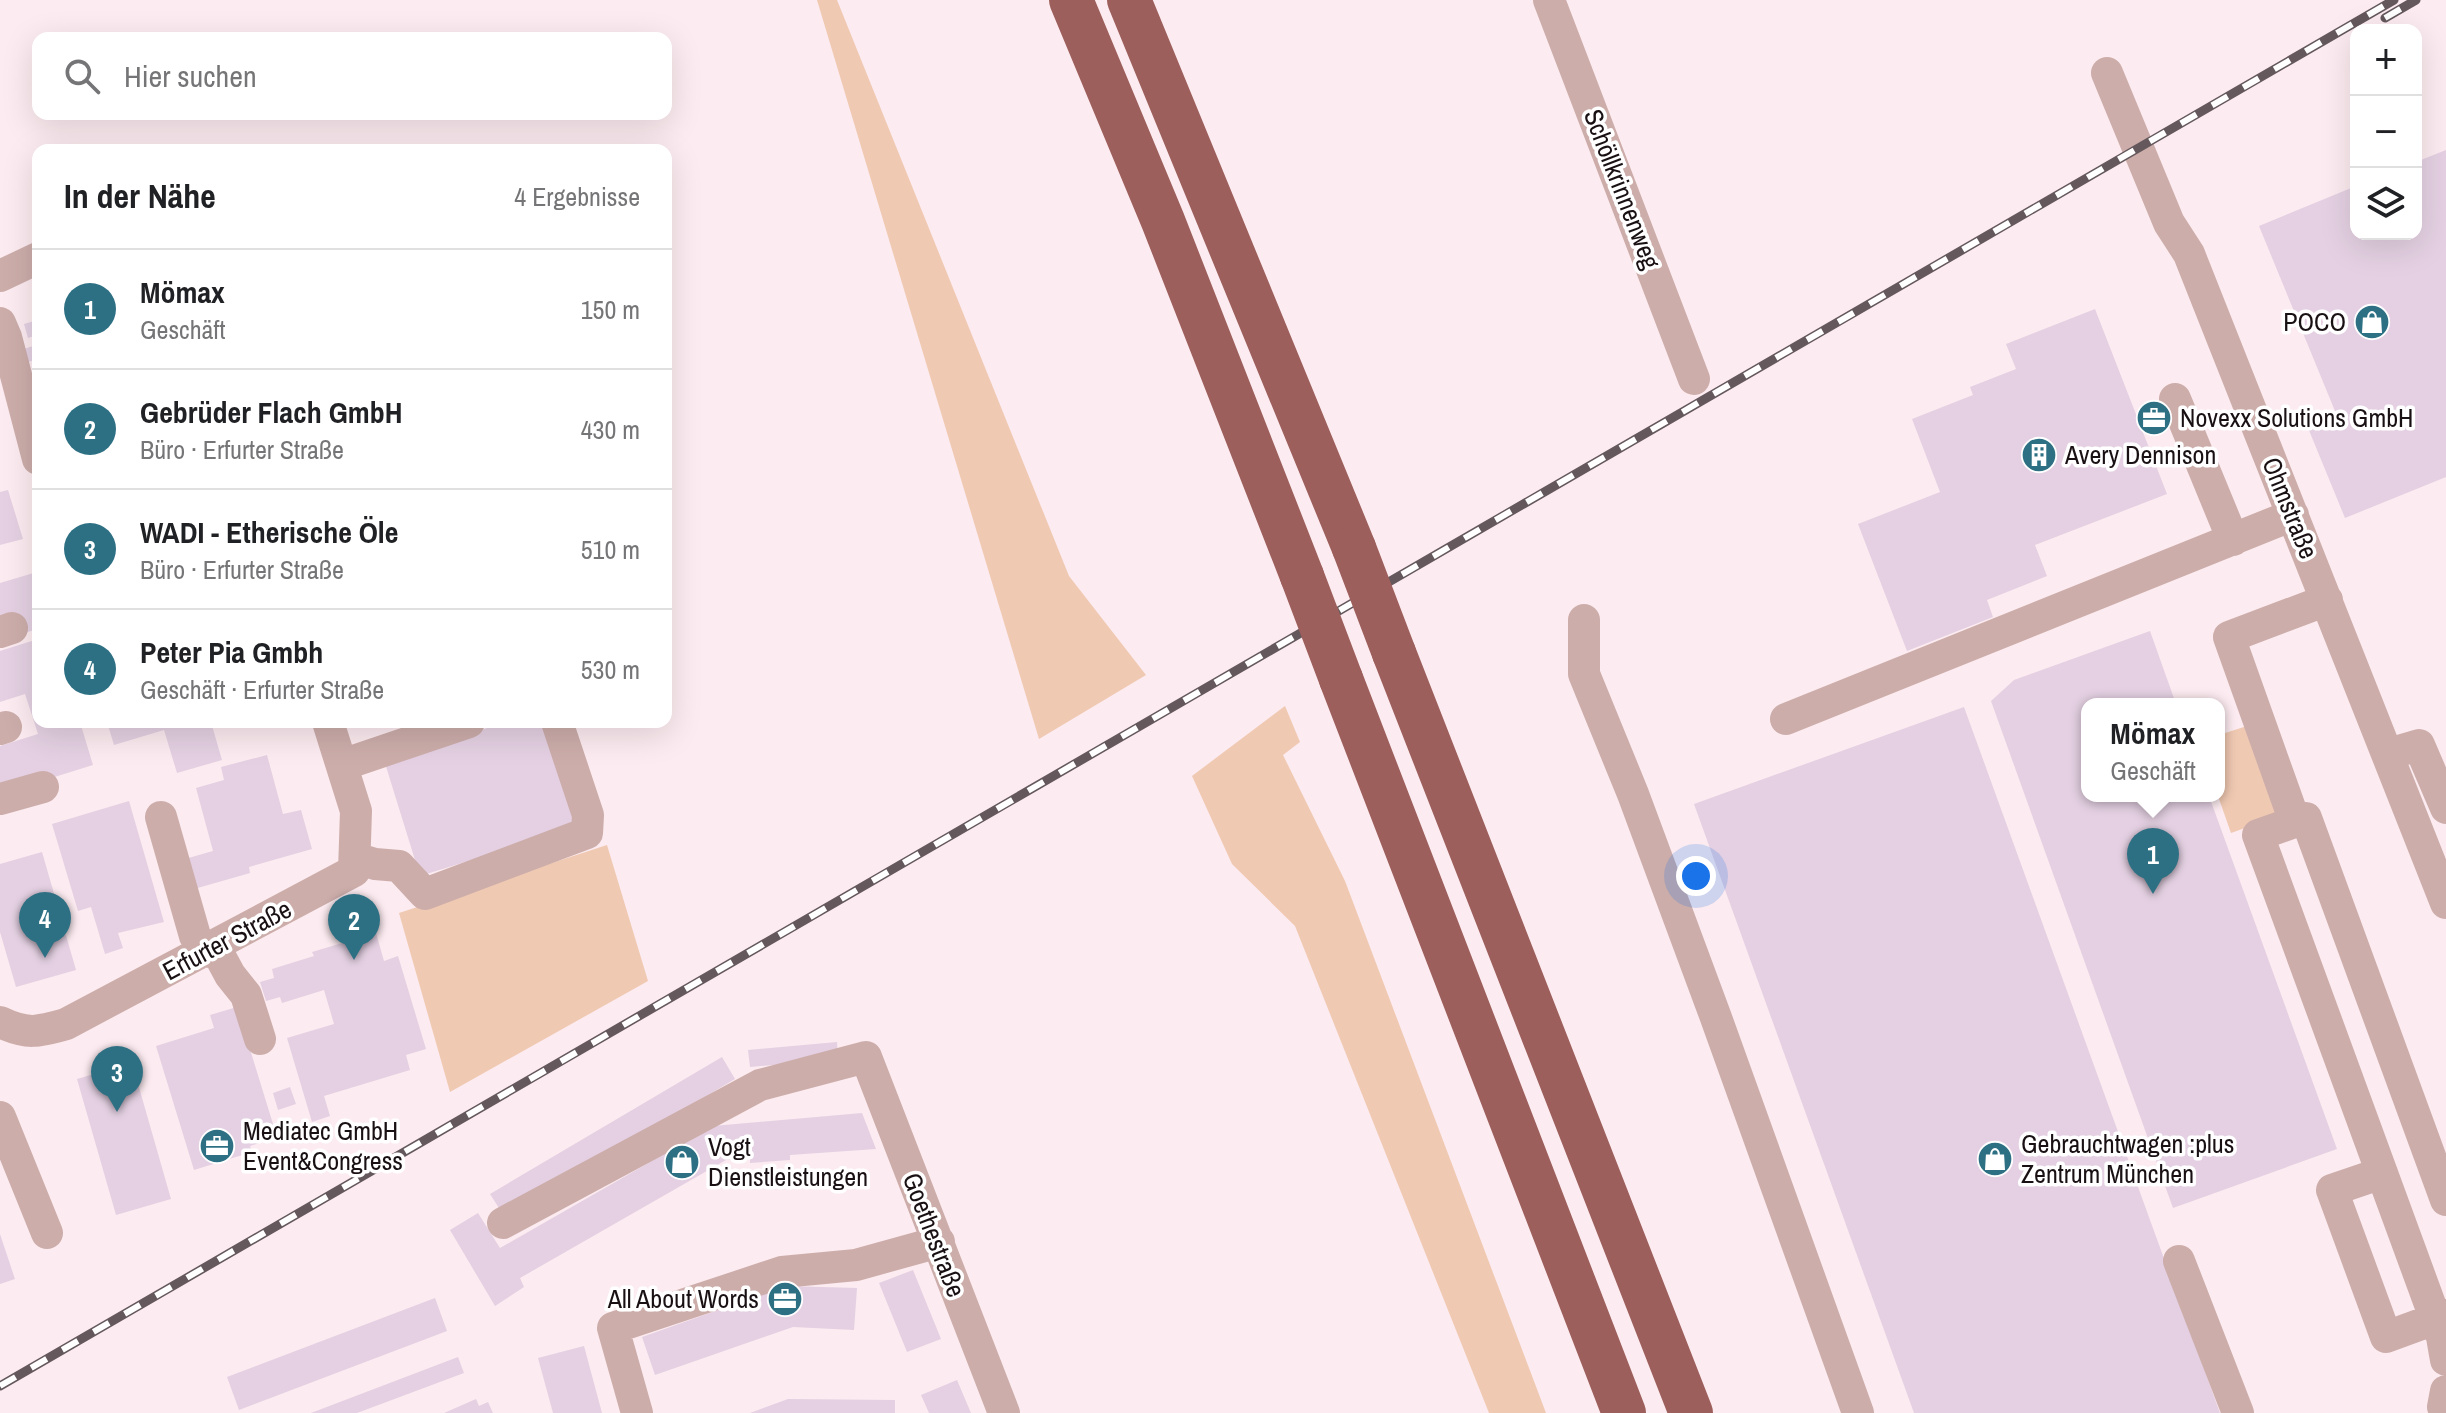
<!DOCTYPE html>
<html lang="de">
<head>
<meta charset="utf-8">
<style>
  :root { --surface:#fff; --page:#f2f2f2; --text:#202124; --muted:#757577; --line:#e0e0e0; --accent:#2e7083 }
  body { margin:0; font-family:"Archivo Narrow",sans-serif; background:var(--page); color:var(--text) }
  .controls { position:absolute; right:24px; top:24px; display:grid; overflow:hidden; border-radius:16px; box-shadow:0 8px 32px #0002 }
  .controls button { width:72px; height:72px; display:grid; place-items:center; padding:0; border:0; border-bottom:2px solid var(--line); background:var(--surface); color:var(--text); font:40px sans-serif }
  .you { position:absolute; left:1696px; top:876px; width:28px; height:28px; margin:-20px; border:6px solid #fff; border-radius:50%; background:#1a73e8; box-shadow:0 0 0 12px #1a73e833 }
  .badge { display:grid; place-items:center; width:52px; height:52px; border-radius:50%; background:var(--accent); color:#fff; font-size:26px; font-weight:700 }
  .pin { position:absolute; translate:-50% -66px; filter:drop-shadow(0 2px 4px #0008) }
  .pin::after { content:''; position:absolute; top:42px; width:28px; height:24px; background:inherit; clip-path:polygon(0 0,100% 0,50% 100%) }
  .popup { position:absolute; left:2081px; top:698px; width:144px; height:104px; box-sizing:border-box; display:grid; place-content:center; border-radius:16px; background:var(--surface); filter:drop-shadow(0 2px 6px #0005); font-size:26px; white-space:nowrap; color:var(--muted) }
  .popup b { font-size:30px; color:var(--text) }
  .popup::after { content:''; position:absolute; left:50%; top:100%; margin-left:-16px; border:16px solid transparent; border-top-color:var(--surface) }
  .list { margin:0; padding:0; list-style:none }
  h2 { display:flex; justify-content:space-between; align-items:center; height:104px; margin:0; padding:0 32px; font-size:34px }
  h2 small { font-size:26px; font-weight:400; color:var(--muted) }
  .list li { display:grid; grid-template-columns:52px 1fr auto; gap:24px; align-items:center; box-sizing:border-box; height:120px; padding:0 32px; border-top:2px solid var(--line) }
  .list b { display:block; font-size:30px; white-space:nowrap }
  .list p { margin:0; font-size:26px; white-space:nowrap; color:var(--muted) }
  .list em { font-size:26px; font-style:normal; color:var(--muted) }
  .icon { flex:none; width:44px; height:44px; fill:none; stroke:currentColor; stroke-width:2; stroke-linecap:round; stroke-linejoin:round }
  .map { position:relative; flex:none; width:2446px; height:1413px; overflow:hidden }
  .search { position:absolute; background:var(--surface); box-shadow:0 8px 32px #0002; left:32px; top:32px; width:640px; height:88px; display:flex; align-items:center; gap:20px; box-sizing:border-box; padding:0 28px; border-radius:16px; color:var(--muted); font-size:30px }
  .panel { position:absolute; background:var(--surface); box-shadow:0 8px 32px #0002; left:32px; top:144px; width:640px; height:584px; border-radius:16px }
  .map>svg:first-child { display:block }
  .green { fill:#f0c9b2 }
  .building { fill:#e4d0e2 }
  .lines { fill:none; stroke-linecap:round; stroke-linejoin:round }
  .minor { stroke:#ccadaa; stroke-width:32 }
  .highway { stroke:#9d5f5b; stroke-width:44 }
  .rail-casing { stroke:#64585c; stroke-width:9 }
  .rail { stroke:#fff; stroke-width:6; stroke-dasharray:18; stroke-linecap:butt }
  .highway-bridge { stroke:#9d5f5b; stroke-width:44 }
  .labels { text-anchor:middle; stroke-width:7; stroke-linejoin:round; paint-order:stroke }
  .street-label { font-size:26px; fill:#191013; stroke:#fff }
  .poi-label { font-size:26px; fill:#191013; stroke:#fff; text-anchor:start }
</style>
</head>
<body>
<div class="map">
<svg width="2446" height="1413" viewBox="0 0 2446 1413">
  <rect width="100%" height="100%" fill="#fcebf0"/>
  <path class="green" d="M817,0H837L1069,576L1146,675L1039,739Z
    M1285,706L1300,742L1283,755L1345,881L1546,1413H1489L1295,926L1232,864L1192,776Z
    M2250,725L2281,815L2231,833L2218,796L2219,735Z
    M607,845L648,981L450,1092L399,913Z"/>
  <path class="building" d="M2446,150V477L2345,518L2306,423L2335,411L2259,226L2356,186V234H2416V162Z
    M2095,309L2167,494L2035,545L2047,576L1987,600L1993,617L1907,651L1858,524L1940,492L1912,419L1973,395L1970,387L2016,369L2006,344Z
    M38,320V359L28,362L24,349L36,345L34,336L28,338L24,324Z
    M8,490L23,539L0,545V492Z
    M37,572L38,629L24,633L0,620V583Z
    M2150,631L2176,704H2087V796H2209L2337,1149L2173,1208L1991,701L2014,680Z
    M38,639V722H80L93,765L0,794V746L38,734L25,694L0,702V651Z
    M1964,707L2220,1413H1914L1694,804Z
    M107,722H211L222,760L177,773L164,730L114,745Z
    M507,722H544L577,827L420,876L384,760Z
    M267,755L283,814L301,810L312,849L249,867L250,873L187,891L178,861L213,851L196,788L224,780L221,767Z
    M129,801L164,922L118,933L123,948L105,954L91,907L78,911L52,824Z
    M42,852L76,970L16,987L0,932V864Z
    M376,933L384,961L398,956L426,1049L406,1055L410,1070L324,1096L330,1116L312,1122L287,1038L334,1024L324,990L282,1003L280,997L266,1001L260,982L274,978L272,969L314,956L312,952Z
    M237,1007L277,1137L250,1146L252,1152L194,1170L156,1046L214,1028L210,1015Z
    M837,1042L838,1059L750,1067L748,1050Z
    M722,1057L735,1079L504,1216L490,1194Z
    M132,1063L171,1199L116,1215L77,1079Z
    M290,1087L296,1104L278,1110L273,1093Z
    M862,1113L876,1149L790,1155V1160L750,1163V1158L726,1160L520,1278L524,1287L495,1306L450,1230L478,1213L500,1248L713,1126Z
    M0,1234L15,1279L0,1284Z
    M913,1270L941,1339L907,1352L879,1283Z
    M786,1286L857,1288L854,1330L793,1327L655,1375L642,1337Z
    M435,1298L447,1331L239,1410L227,1377Z
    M584,1346L602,1413H553L538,1358Z
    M458,1357L464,1373L357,1413H311Z
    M957,1380L971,1413H929L921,1395Z
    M476,1399L479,1406L488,1402L493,1413H444Z
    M788,1399L895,1400V1413H750Z"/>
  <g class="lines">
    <path class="minor" d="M1549,0L1694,379
      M2107,73L2169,223L2189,254L2446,903
      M0,276L38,258
      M0,323L6,337L38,459
      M2175,399L2233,540
      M1584,620V674L1633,794L1715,1015L1858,1413
      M0,632L12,628
      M1786,719L2293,515
      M0,729L6,727
      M2388,754L2419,745L2446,808
      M342,765L469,722
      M0,799L43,787
      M161,817L195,936L204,952
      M2295,822L2229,637L2327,600
      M355,858L375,864L399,866L425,894L587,833L588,815L557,722
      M215,947L230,975L246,995L260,1039
      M0,1022C27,1035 38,1032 66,1024L354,871L356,811L328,722
      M0,1117L47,1233
      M2382,1173L2332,1190L2386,1337L2446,1315
      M2446,1200L2306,818L2258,835L2442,1337L2446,1360
      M503,1223L760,1085L866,1057L1004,1413
      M2179,1261L2238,1413
      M2443,1407L2446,1391
      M637,1413L613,1328L782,1272L856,1265L939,1242"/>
    <path class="highway" d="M1071,0L1163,221L1302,576
      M1129,0L1354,548
      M1394,653L1691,1413
      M1341,679L1624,1413"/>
    <defs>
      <path id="rail" d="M2385,18L2416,0
        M0,1386L2394,0"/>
    </defs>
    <use href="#rail" class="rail-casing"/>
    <use href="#rail" class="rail"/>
    <path class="highway-bridge" d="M1354,548L1394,653
      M1302,576L1341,679"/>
  </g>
  <defs>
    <symbol id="shop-disc" viewBox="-11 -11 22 22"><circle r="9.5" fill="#2e7083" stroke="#fff"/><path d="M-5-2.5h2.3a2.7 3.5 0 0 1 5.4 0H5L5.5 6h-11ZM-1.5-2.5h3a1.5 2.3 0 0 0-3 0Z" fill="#fff"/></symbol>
    <symbol id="office-disc" viewBox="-11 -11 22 22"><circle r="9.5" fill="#2e7083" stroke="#fff"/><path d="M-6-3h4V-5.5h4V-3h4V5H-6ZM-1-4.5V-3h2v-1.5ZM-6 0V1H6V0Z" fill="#fff"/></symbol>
    <symbol id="building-disc" viewBox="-11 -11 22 22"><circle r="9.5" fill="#2e7083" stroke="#fff"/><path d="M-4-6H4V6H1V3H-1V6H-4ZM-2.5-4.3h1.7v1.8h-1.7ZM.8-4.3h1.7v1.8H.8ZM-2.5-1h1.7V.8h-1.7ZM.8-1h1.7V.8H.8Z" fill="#fff"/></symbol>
  </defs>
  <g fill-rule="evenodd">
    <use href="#shop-disc" x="2352" y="302" width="40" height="40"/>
    <use href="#office-disc" x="2134" y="398" width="40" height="40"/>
    <use href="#building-disc" x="2019" y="435" width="40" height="40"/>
    <use href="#office-disc" x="197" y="1126" width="40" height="40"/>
    <use href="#shop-disc" x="1975" y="1139" width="40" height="40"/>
    <use href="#shop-disc" x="662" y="1142" width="40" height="40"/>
    <use href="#office-disc" x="765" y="1279" width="40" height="40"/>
  </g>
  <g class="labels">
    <g class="street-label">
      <text transform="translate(1622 189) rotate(69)" y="9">Schöllkrinnenweg</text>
      <text transform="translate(2290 508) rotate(68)" y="9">Ohmstraße</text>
      <text transform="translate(227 940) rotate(-28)" y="9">Erfurter Straße</text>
      <text transform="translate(934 1235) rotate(69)" y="9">Goethestraße</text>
    </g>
    <g class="poi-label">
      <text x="2346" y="331" text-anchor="end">POCO</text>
      <text x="2180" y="427">Novexx Solutions GmbH</text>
      <text x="2065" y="464">Avery Dennison</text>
      <text x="243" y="1140">Mediatec GmbH<tspan x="243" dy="30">Event&amp;Congress</tspan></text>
      <text x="2021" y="1153">Gebrauchtwagen :plus<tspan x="2021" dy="30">Zentrum München</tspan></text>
      <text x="708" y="1156">Vogt<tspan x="708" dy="30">Dienstleistungen</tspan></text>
      <text x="759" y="1308" text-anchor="end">All About Words</text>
    </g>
  </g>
</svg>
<div class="controls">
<button>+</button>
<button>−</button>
<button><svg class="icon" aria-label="layers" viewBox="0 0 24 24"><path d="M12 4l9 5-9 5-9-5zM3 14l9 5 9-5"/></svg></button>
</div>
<div class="you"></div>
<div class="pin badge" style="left:2153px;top:894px">1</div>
<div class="popup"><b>Mömax</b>Geschäft</div>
<div class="pin badge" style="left:354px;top:960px">2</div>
<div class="pin badge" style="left:117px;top:1112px">3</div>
<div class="pin badge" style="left:45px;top:958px">4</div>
<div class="search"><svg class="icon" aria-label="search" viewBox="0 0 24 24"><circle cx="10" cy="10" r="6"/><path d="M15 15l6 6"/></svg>Hier suchen</div>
<section class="panel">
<h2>In der Nähe<small>4 Ergebnisse</small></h2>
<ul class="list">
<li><span class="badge">1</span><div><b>Mömax</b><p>Geschäft</p></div><em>150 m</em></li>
<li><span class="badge">2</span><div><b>Gebrüder Flach GmbH</b><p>Büro · Erfurter Straße</p></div><em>430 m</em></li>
<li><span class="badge">3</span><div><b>WADI - Etherische Öle</b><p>Büro · Erfurter Straße</p></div><em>510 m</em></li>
<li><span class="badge">4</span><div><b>Peter Pia Gmbh</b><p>Geschäft · Erfurter Straße</p></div><em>530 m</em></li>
</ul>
</section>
</div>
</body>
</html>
